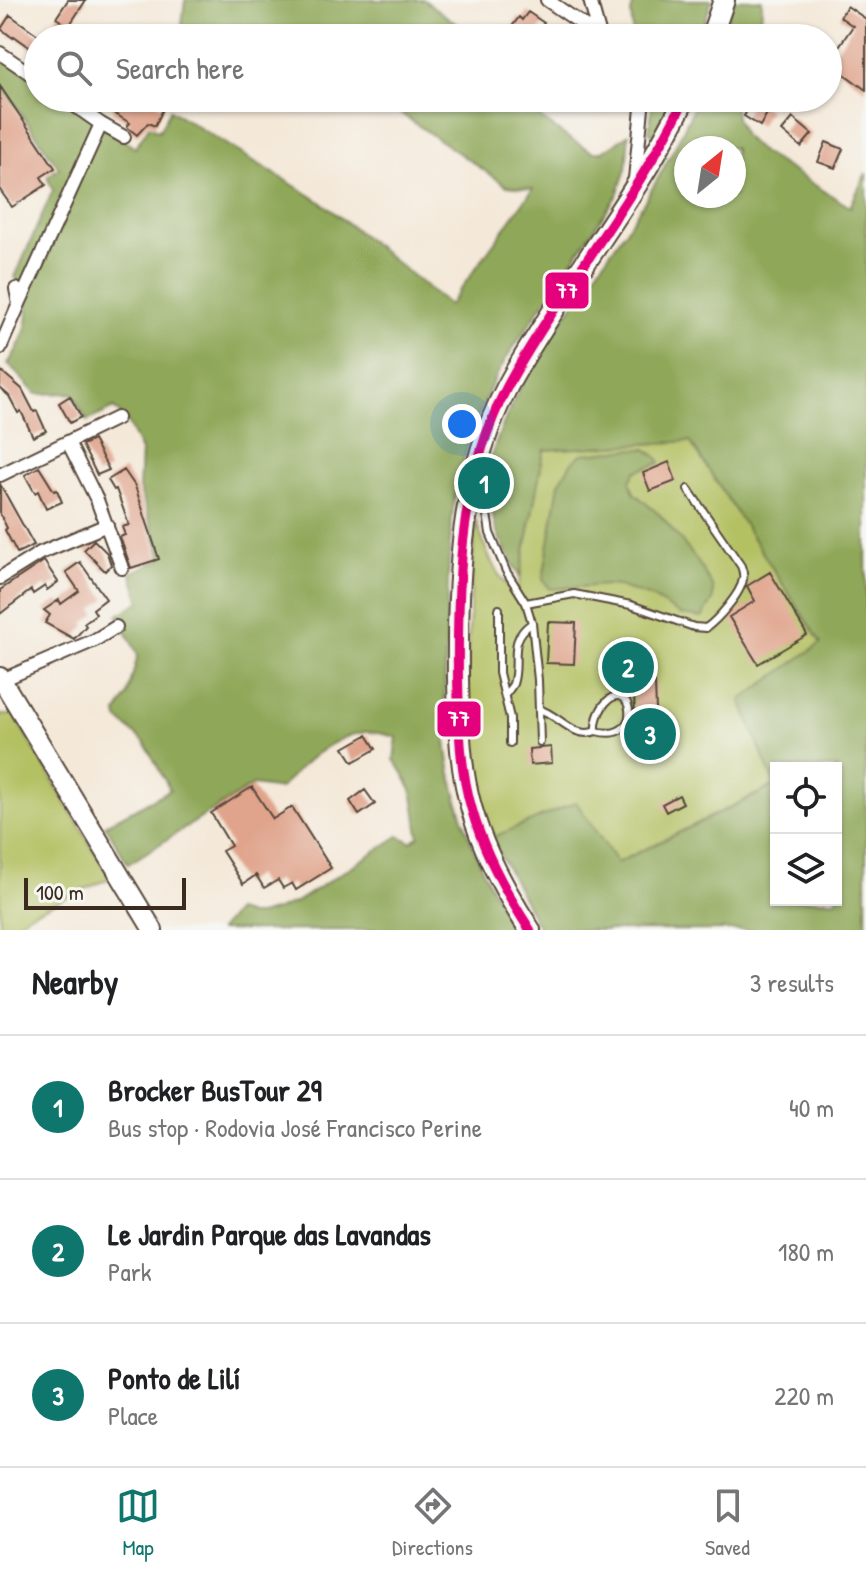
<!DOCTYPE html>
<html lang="en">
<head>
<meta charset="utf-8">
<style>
  :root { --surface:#fff; --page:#f6f6f6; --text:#202124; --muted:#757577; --line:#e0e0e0; --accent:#0f766e }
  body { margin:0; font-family:"Patrick Hand",sans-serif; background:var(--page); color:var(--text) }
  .controls { position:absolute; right:24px; bottom:24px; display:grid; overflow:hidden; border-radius:0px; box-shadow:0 2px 6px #0004 }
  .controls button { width:72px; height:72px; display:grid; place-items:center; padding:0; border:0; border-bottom:2px solid var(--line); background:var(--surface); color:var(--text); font:40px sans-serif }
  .compass { position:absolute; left:674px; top:136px; width:72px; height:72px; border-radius:50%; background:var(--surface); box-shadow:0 2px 6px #0004; rotate:30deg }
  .scale { position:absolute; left:24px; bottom:20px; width:162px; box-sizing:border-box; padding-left:8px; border:4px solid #3b2a1e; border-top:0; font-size:22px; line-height:28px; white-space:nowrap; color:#3b2a1e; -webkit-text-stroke:6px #f6f6f2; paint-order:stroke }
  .you { position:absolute; left:462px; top:424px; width:28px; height:28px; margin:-20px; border:6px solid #fff; border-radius:50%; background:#1a73e8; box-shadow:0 0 0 12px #1a73e833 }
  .badge { display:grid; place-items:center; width:52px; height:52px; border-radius:50%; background:var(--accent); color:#fff; font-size:26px; font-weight:700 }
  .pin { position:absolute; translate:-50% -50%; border:4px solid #fff; box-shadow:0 2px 8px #0006 }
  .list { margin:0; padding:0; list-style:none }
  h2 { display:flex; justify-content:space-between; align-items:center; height:104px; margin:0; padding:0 32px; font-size:34px }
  h2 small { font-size:26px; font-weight:400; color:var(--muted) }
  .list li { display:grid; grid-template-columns:52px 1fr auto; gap:24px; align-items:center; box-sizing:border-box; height:144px; padding:0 32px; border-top:2px solid var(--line) }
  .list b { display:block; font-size:30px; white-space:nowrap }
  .list p { margin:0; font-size:26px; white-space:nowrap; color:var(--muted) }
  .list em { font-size:26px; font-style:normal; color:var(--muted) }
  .icon { flex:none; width:44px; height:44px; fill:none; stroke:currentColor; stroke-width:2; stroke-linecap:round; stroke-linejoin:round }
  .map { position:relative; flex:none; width:866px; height:930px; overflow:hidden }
  .search { position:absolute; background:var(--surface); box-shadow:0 2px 6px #0004; left:24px; right:24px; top:24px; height:88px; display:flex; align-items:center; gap:20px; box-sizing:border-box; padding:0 28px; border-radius:44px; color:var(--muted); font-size:30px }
  .sheet { height:536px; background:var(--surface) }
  nav { display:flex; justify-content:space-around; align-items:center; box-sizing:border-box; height:112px; border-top:2px solid var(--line); background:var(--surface); font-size:22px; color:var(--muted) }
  nav a { display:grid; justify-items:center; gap:4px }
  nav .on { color:var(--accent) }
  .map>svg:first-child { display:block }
  .green { fill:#b4c163; stroke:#787640; stroke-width:2 }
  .forest { fill:#8fa759; stroke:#65683c; stroke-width:2; fill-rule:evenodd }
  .building { fill:#e0a48c }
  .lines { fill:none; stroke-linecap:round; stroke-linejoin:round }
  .lane-casing { stroke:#57473a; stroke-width:10 }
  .street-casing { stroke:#57473a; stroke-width:16 }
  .secondary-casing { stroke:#57473a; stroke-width:22 }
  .primary-casing { stroke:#57473a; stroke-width:24 }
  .lane { stroke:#fff; stroke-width:6 }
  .street { stroke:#fff; stroke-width:12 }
  .secondary { stroke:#fff; stroke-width:18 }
  .primary { stroke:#fff; stroke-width:20 }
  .bus-1-casing { stroke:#f6f6f2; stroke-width:16 }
  .bus-1 { stroke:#e5007d; stroke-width:10 }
  .line-badge { stroke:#f6f6f2; stroke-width:3 }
  .badge-label { font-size:22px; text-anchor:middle; font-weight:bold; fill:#fff }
</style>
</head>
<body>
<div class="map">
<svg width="866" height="930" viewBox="0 0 866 930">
  <rect width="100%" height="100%" fill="#f6f6f2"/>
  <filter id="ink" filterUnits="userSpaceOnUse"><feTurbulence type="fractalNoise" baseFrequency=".0125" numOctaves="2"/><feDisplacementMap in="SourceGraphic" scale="16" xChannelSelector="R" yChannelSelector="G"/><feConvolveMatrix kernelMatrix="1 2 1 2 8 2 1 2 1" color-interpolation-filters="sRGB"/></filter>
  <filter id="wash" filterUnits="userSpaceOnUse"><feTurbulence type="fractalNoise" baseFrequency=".006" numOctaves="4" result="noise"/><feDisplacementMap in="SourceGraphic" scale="32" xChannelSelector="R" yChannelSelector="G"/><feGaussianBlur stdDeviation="1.8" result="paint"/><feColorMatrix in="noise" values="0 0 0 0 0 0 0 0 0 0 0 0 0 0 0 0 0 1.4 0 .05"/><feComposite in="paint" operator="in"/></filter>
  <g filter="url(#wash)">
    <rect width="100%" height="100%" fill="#f4e9d9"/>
    <path class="green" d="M690,441L821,643L742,700L775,785L617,863L491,838C486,821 478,803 475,785C461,698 470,607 476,520C484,546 492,570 511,590L518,588L544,450Z
      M0,715H14L110,878L27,915L10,930H0Z"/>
    <path class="forest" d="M185,0H424L468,32L463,38H263L253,35L211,37L185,35L182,24Z
      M635,0H712L699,38H633L631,12Z
      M734,0H762L761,38H722Z
      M0,57L38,82V98H61L135,148L149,126L159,131L170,110L321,202L449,305L533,189L507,186L378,98H512L570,139L593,152H602L629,134L626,169L617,195C591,233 565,272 539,310C521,337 501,363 488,393C473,427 460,465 454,502C449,538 448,575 447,611C446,657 442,704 447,750C455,810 482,880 516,930H219L236,911L249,915H258L277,910L296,902L399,836L411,842L419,836C414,801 416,789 394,760L397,737C387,735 375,731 365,732C330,737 302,764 280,789L253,785L128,864L105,825L170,790L145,743L118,719L117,713L127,696L138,655L118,615L140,601L131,573L162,559L139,488L141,451L127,421L114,408L87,421L72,393L36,394L8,364C27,335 38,308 15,277L53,190L47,177L59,168L0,83Z
      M653,98H672L654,135L649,132Z
      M698,98H737L735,109L736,119L744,136L757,149L850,207L866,173V930H540L491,838L576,802L617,863L775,786L741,700L821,643L690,441L544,450L520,578L496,531L490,499L492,482L486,471C494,448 502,424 513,402C548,333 599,272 641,207C663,172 681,136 698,98ZM686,148H734V196H686ZM776,768H836V900H776Z
      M633,449H646L659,459L660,463L636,471L630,481L634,493L661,516L696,559L713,587V600L702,618L681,615L651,597L618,586L606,585L550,589L543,579L559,483L572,462L582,454Z"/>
    <g id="blocks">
      <path class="building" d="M68,0H86L69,26L56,18Z
        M847,6L866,19V90L828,62L853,26L840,17Z
        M528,12L544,23L533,38H518L520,34L511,28L519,17L522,20Z
        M10,15L38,35V53L14,36L13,38L1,29Z
        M0,86L55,168L41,177L46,185L12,207L0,190Z
        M98,98H133L140,103L143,98H158L155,103L164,107L155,126L148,123L137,135L127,127L130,123L112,112L114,108Z
        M753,101L769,110L760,126L744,116Z
        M793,118L812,134L801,147L782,131Z
        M826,142L843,149L835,168L818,162Z
        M0,370L22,389L34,412L37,411L46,431L33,437L21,411L18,413L9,396L0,388Z
        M70,396L81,417L70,423L59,403Z
        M93,440L109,470L97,475L82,445Z
        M669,462L676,481L650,491L643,473Z
        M39,467L54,491L57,490L62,502L46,509L38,491L35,493L25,475Z
        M124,470L135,486L159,559L131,568L120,537L125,535L122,527L129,525L116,489L114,490L108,480Z
        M0,484L34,545L17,553L5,530L7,528L0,514Z
        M94,540L107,553L111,565L105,571L84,550Z
        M44,561L58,582L47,590L45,586L33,594L31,590L0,614V590Z
        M80,562L106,599L93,609L96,614L84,623L86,626L74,639L45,623L50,615L44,610L59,600L61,604L79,591L66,572Z
        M770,572L807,635L758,664L729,617L755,601L747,586Z
        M548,622L576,623L574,664L546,663Z
        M655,683L656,710L635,711L633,684Z
        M367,735L376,749L353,762L344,748Z
        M551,747L552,763L530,765L529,749Z
        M252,787L273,819L292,807L331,868L296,890L292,883L283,888L278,880L264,888L256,875L243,884L222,851L231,846L211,813Z
        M365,790L375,804L359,815L350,801Z
        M679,795L683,803L666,812L662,804Z"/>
    </g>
  </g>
  <g filter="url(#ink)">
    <use href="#blocks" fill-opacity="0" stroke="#57473a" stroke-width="2"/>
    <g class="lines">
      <defs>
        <path id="lane" d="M478,483L483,489L490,533L506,571L526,603L532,623L538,680L540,742
          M526,603L574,594L631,605L694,627L706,628C717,620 741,594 743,579C744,574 743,571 741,566L688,489
          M499,609V673L510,718V743
          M505,695C506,694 512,686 513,684C521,660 506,641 532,623
          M539,709C559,715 574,740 596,731C648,745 630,670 603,706C598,714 595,721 596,731"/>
        <path id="street" d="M547,0L598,35
          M590,0L600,36
          M0,53L38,79
          M64,98L101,124L124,137
          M635,179L643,98
          M19,304L101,124
          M0,348L19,304L16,289
          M68,442L97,500L122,568
          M0,475L117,418
          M0,578L40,553L107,525
          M2,680L95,640L116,627"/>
        <path id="secondary" d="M0,677L153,930"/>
        <path id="primary" d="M711,38L724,0
          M530,930C506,893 484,853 472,810C459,767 459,722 458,678C457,578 460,477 507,387C523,357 542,328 561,299C604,234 651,169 685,98"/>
      </defs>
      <use href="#lane" class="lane-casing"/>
      <use href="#street" class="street-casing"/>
      <use href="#secondary" class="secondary-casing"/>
      <use href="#primary" class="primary-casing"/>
      <use href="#lane" class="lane"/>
      <use href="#street" class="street"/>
      <use href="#secondary" class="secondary"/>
      <use href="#primary" class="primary"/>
      <defs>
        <path id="bus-1" d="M530,930C506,893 484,853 472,810C459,767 459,722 458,678C457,578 460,477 507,387C523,357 542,328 561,299C604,234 651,169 685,98"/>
      </defs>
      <use href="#bus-1" class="bus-1-casing"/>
      <use href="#bus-1" class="bus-1"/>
    </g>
  </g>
  <g class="line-badge">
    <rect x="544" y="271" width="46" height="39" rx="8" fill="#e5007d"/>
    <rect x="436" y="700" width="46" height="38" rx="8" fill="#e5007d"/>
  </g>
  <g class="badge-label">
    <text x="567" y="298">77</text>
    <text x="459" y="726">77</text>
  </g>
</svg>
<div class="controls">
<button><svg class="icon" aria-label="locate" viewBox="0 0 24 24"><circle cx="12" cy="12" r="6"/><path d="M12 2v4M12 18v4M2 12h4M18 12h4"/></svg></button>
<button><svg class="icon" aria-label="layers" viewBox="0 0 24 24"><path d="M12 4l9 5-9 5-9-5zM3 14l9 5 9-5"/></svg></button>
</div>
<svg class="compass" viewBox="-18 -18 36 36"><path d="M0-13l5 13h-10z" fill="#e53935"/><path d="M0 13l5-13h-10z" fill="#757577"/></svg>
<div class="scale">100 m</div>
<div class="you"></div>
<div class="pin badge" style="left:484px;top:483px">1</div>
<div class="pin badge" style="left:628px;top:667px">2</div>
<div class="pin badge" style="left:650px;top:734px">3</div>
<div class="search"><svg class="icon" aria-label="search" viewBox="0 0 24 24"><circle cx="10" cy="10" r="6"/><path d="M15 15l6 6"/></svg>Search here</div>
</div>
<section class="sheet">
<h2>Nearby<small>3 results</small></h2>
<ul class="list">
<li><span class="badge">1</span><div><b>Brocker BusTour 29</b><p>Bus stop · Rodovia José Francisco Perine</p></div><em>40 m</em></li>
<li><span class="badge">2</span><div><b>Le Jardin Parque das Lavandas</b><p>Park</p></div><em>180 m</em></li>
<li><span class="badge">3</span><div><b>Ponto de Lilí</b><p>Place</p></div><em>220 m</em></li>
</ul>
</section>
<nav>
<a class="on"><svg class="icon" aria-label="map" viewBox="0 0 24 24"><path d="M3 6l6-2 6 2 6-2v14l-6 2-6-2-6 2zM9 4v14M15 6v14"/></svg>Map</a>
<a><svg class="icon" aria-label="directions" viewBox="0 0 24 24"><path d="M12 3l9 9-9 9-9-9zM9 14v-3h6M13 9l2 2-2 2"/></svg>Directions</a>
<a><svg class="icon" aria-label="saved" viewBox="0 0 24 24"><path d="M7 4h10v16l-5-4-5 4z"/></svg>Saved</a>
</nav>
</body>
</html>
